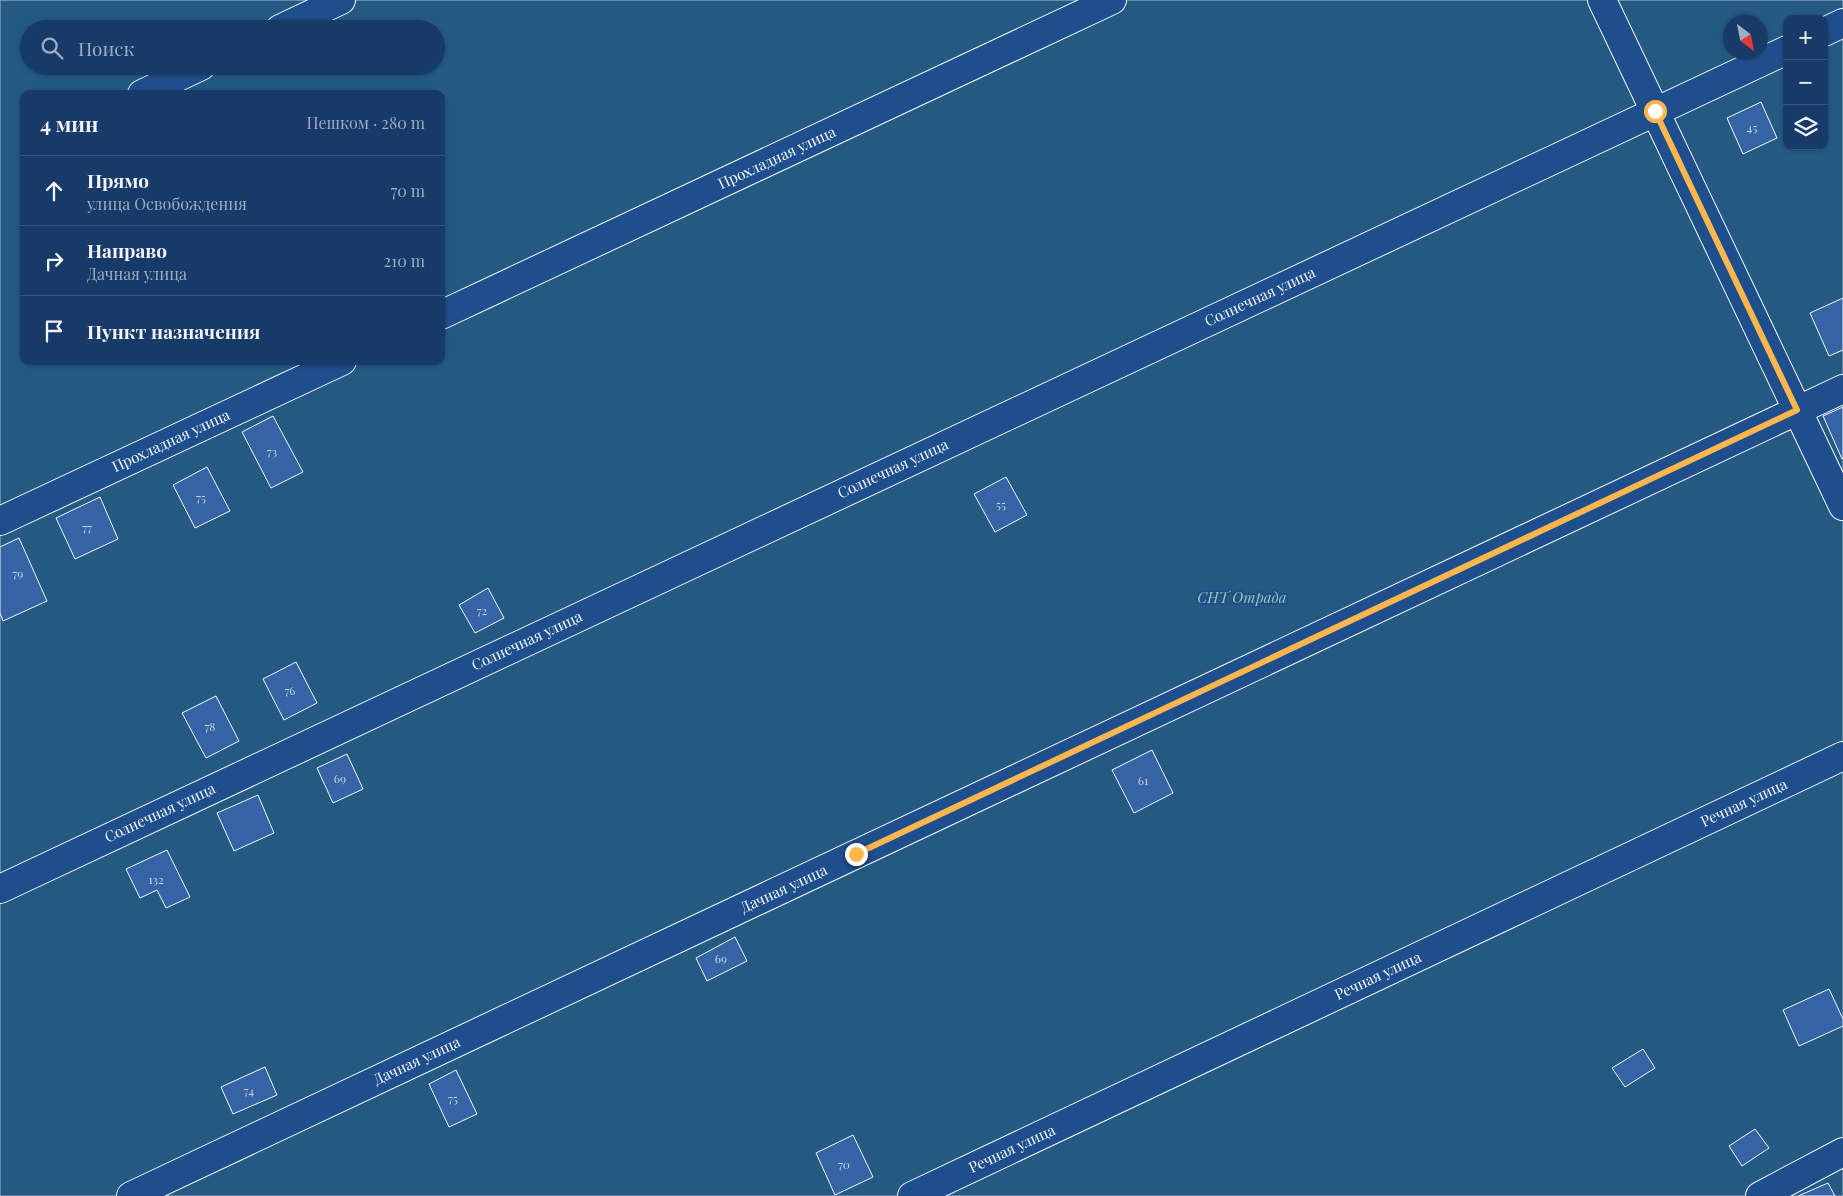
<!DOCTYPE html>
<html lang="ru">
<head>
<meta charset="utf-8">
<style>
  :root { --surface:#173a69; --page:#20416f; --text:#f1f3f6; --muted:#9eadc0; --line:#36547d }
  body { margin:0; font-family:"Playfair Display",serif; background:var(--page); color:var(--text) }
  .controls { position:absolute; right:15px; top:15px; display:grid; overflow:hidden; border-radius:10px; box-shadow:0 1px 4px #0004 }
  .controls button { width:45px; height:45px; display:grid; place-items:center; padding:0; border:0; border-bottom:1px solid var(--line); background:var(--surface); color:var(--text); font:25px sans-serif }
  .compass { position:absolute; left:1723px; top:15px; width:45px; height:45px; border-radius:50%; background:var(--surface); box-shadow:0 1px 4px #0004; rotate:148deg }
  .stop { position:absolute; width:15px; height:15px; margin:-11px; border:4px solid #ffb74d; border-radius:50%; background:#fff }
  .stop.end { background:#ffb74d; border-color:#fff; box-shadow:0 1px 5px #0008 }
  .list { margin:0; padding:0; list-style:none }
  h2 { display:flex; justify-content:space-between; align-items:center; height:65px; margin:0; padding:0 20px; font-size:21px }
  h2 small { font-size:16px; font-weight:400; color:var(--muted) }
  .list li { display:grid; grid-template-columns:32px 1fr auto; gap:15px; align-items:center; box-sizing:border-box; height:70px; padding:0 20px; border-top:1px solid var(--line) }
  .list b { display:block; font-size:19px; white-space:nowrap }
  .list p { margin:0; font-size:16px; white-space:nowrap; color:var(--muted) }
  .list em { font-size:16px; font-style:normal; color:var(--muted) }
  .icon { flex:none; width:28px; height:28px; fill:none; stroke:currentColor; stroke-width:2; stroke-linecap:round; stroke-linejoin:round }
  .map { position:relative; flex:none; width:1843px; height:1196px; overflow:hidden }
  .search { position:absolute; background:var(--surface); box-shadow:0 1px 4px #0004; left:20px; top:20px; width:425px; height:55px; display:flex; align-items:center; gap:12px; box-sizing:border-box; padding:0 18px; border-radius:28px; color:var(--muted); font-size:19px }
  .panel { position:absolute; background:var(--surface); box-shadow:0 1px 4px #0004; left:20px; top:90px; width:425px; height:275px; border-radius:10px }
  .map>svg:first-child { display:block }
  .green { fill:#245a82; stroke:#a8bbd7; fill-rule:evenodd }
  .building { fill:#3563a3; stroke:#f2f6ff }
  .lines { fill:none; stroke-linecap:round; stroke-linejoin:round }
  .minor-casing { stroke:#f2f6ff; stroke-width:30 }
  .minor { stroke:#1f4e8c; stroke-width:28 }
  .route { stroke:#ffb74d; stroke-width:6 }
  .labels { text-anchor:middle; stroke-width:4; stroke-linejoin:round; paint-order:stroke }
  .number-label { font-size:12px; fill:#c3d1e8 }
  .street-label { font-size:15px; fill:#f2f6ff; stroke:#1f4e8c }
  .park-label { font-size:15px; font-style:italic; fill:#97c8a6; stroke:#1f4e8c }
</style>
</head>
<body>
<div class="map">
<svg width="1843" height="1196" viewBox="0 0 1843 1196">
  <rect width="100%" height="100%" fill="#1f4e8c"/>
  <path class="green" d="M0,0H1843V1196H0ZM1787,19H1824V146H1787ZM1730,22H1760V52H1730ZM29,29H436V66H29ZM24,94H441V361H24Z"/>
  <path class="building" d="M1761,102L1777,138L1743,154L1727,118Z
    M1843,298V350L1829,356L1810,313Z
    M1843,407V459H1842L1823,416Z
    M273,416L303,472L271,488L242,432Z
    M207,467L230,511L195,528L173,485Z
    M1006,477L1027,515L995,532L974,494Z
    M100,497L118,539L75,559L56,518Z
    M19,538L47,601L3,621L0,613V547Z
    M488,588L504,618L475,633L459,605Z
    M296,662L317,703L284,720L263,679Z
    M216,696L239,741L206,758L182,713Z
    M1152,750L1173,793L1134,813L1112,770Z
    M347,754L363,789L333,803L317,768Z
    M258,795L274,833L234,851L217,813Z
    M167,850L190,897L166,908L157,890L140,898L126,869Z
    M735,937L747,961L707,981L696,958Z
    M1829,989L1843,1019V1026L1799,1046L1783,1010Z
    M1643,1049L1655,1068L1625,1087L1612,1068Z
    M265,1067L277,1095L233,1114L221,1087Z
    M456,1070L477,1114L449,1127L429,1084Z
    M1755,1129L1769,1148L1742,1166L1729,1146Z
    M853,1135L873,1177L835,1195L816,1153Z
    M1828,1183L1835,1196H1798Z"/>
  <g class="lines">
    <defs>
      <path id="minor" d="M1602,0L1843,506
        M280,29L341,0
        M1824,32L1843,23
        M142,94L201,66
        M441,315L1112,0
        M0,521L342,361
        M0,889L1787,50
        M131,1196L1843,389
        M912,1196L1843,756
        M1760,1196L1843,1152"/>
    </defs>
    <use href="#minor" class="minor-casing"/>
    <use href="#minor" class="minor"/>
  </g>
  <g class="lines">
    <path class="route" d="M856,854L1797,410L1655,111"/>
  </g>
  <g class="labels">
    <g class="number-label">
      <text x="1752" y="132">45</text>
      <text x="272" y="456">73</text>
      <text x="201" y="502">75</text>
      <text x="1001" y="509">55</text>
      <text x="87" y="532">77</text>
      <text x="18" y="578">79</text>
      <text x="482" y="615">72</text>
      <text x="290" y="695">76</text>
      <text x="210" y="731">78</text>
      <text x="340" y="783">69</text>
      <text x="1143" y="785">61</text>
      <text x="156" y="884">132</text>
      <text x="721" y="963">69</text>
      <text x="249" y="1095">74</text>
      <text x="453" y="1103">75</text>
      <text x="844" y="1169">70</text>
    </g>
    <g class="street-label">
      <text transform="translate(777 158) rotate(-25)" y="5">Прохладная улица</text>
      <text transform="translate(1260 297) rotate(-25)" y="5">Солнечная улица</text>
      <text transform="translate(171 441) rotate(-25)" y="5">Прохладная улица</text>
      <text transform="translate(893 469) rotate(-25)" y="5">Солнечная улица</text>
      <text transform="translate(527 641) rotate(-25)" y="5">Солнечная улица</text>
      <text transform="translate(1744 803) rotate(-25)" y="5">Речная улица</text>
      <text transform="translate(160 813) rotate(-25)" y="5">Солнечная улица</text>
      <text transform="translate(784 889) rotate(-25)" y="5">Дачная улица</text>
      <text transform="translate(1378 976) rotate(-25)" y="5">Речная улица</text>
      <text transform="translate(417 1061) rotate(-25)" y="5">Дачная улица</text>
      <text transform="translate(1012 1149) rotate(-25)" y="5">Речная улица</text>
    </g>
    <g class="park-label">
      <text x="1242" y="603">СНТ Отрада</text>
    </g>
  </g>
</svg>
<div class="controls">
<button>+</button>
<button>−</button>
<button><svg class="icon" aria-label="layers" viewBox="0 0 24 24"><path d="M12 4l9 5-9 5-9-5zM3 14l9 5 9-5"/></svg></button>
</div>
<svg class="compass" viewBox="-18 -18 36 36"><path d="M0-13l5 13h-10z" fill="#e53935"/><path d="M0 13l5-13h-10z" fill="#9eadc0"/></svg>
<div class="stop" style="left:1655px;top:111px"></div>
<div class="stop end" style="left:856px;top:854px"></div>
<div class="search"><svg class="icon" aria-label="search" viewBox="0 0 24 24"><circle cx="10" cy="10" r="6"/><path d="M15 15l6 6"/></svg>Поиск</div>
<section class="panel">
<h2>4 мин<small>Пешком · 280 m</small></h2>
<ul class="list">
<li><svg class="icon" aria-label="ahead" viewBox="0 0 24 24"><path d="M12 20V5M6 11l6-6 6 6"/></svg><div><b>Прямо</b><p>улица Освобождения</p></div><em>70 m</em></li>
<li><svg class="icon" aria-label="right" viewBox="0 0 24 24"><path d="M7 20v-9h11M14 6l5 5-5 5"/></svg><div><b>Направо</b><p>Дачная улица</p></div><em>210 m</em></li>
<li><svg class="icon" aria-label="arrive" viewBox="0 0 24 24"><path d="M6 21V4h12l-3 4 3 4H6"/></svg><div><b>Пункт назначения</b></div></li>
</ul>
</section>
</div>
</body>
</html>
